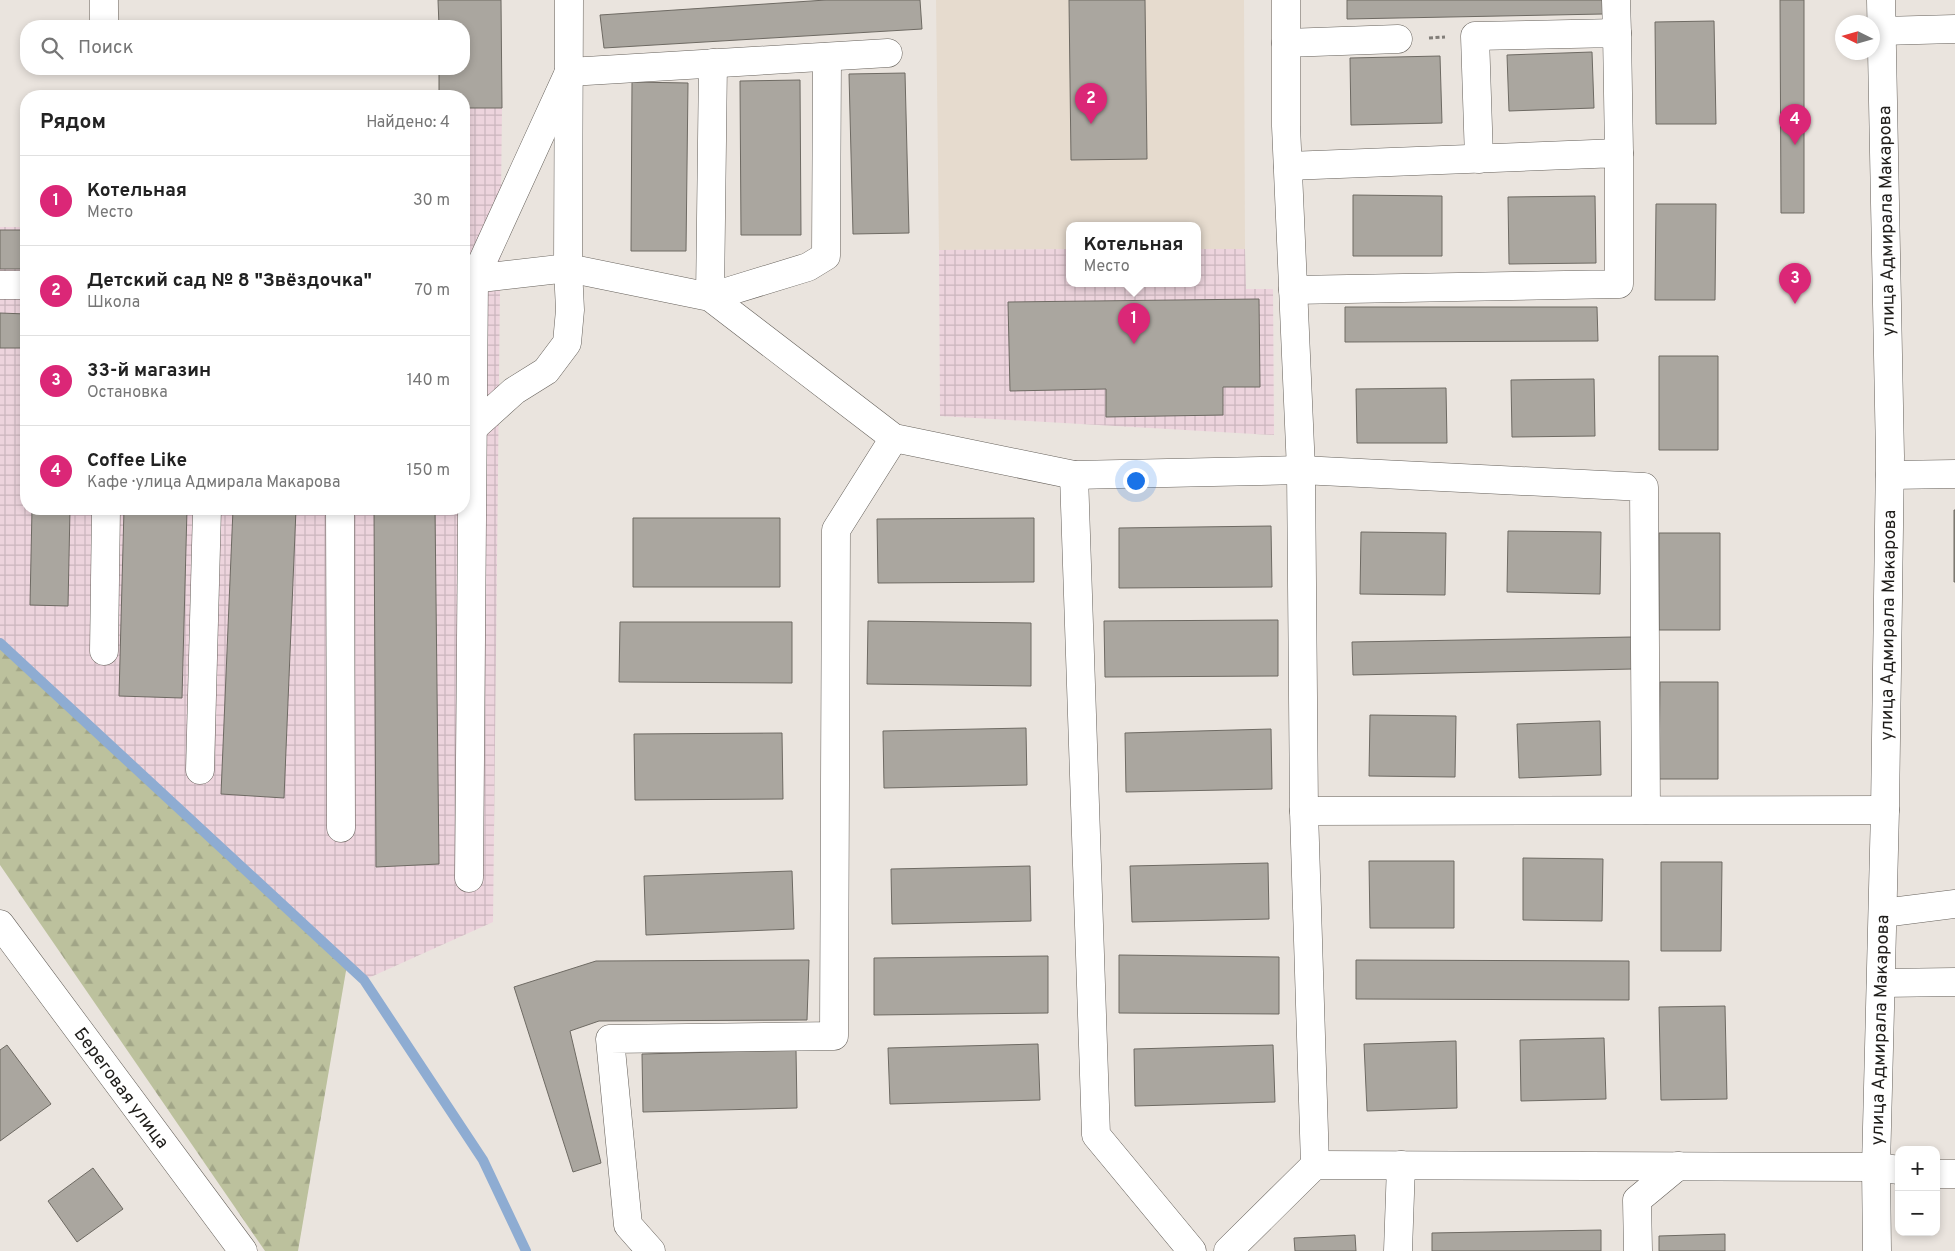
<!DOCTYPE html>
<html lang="ru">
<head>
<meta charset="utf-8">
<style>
  :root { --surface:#fff; --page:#f2f2f2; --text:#222; --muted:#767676; --line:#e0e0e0; --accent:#db2777 }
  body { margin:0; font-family:Overpass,sans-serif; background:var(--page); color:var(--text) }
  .controls { position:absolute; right:15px; bottom:15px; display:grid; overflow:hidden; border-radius:10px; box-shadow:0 2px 8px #0003 }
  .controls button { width:45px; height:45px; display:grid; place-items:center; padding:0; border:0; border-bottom:1px solid var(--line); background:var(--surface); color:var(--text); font:25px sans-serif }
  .compass { position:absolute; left:1835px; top:15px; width:45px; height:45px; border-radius:50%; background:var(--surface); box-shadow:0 2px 8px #0003; rotate:275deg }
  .you { position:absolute; left:1135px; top:480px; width:18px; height:18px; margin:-12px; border:4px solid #fff; border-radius:50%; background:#1a73e8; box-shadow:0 0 0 8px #1a73e833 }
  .badge { display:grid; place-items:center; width:32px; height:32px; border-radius:50%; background:var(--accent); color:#fff; font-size:16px; font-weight:700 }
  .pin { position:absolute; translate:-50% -41px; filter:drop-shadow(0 1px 2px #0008) }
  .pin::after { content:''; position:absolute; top:26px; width:18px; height:15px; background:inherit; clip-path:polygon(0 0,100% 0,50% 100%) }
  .popup { position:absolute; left:1066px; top:222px; width:135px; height:65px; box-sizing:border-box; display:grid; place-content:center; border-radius:10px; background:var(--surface); filter:drop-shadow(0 1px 4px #0005); font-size:16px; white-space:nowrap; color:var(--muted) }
  .popup b { font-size:19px; color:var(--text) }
  .popup::after { content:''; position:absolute; left:50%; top:100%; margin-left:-10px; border:10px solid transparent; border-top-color:var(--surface) }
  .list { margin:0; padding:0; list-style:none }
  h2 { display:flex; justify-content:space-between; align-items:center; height:65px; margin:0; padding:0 20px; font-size:21px }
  h2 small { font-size:16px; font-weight:400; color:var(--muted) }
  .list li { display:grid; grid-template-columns:32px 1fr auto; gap:15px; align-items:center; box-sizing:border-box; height:90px; padding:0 20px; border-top:1px solid var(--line) }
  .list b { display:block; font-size:19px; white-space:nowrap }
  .list p { margin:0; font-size:16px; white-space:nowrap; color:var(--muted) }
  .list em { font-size:16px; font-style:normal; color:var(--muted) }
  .icon { flex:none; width:28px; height:28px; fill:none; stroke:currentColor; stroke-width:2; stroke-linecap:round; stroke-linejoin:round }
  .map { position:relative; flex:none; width:1955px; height:1251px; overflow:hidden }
  .search { position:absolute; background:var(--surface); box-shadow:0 2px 8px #0003; left:20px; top:20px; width:450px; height:55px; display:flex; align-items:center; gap:12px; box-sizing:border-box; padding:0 18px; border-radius:20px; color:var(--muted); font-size:19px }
  .panel { position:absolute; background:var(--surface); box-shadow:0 2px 8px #0003; left:20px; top:90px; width:450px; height:425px; border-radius:20px }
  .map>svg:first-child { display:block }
  .built { fill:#e6dbce }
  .industrial { fill:url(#industrial-grid) }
  .forest { fill:url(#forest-firs) }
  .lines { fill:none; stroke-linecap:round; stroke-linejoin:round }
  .stream { stroke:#8eacd2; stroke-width:10 }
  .building { fill:#aaa69f; stroke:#6e6a63 }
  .minor-casing { stroke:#66615b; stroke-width:29 }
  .path { stroke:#817d78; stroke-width:3; stroke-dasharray:4 2.5; stroke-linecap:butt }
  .minor { stroke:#fff; stroke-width:28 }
  .labels { text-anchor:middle; stroke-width:5; stroke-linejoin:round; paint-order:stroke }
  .street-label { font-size:18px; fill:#1f1d1a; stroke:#fff }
</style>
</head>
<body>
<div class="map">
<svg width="1955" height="1251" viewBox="0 0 1955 1251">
  <defs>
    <pattern id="industrial-grid" width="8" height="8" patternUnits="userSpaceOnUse" patternTransform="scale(1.25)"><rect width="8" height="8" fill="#edd4dd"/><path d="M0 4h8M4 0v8" fill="none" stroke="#cbb6bd"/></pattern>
    <pattern id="forest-firs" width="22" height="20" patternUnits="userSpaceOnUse" patternTransform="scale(1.25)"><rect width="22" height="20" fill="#bcc19d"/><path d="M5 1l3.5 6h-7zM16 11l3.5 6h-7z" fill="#a1a587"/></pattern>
  </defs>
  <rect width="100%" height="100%" fill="#eae4de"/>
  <path class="built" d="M936,0H1244L1245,249H1198V225H1070V249L939,250Z"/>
  <path class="industrial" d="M464,108H502L493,922L364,980L0,643V227H26V509H464Z
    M1070,249V283H1198V249H1245L1246,289H1273L1274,435L940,416L939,250Z"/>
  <path class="forest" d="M0,643L347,965L298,1251H265L0,865Z"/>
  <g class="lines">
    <path class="stream" d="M0,643L364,980L483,1160L526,1251"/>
  </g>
  <path class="building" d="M438,0H501L502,108H464V96H439V69H464V26H439Z
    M826,0H920L922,29L604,48L600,15Z
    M1069,0H1145L1147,159L1071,160Z
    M1347,0H1603V14L1347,19Z
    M1780,0H1804V213H1781Z
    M1714,21L1716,124H1656L1655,22Z
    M1592,52L1594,108L1509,111L1507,55Z
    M1440,56L1442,123L1351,125L1350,58Z
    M905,73L909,233L853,234L849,74Z
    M800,80L801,235H741L740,81Z
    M632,82L688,83L686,251H631Z
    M1353,195L1442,196V256H1353Z
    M1595,196L1596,263L1509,264L1508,197Z
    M1656,204H1716L1715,300H1655Z
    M0,230H26V269H0Z
    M1259,299L1260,387H1223V415L1106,417V389L1010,391L1008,302Z
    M1345,307H1597L1598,341L1345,342Z
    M0,313L26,314V348H0Z
    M1659,356H1718V450H1659Z
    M1594,379L1595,436L1512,437L1511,380Z
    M1446,388L1447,443H1357L1356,389Z
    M32,509H70L68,606L30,605Z
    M124,509H187L182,698L119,696Z
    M233,509H296L284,798L221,794Z
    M374,509H435L439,864L376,867Z
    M1954,510H1955V582H1954Z
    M633,518H780V587H633Z
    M1034,518V582L878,583L877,519Z
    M1271,526L1272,587L1119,588V528Z
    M1508,531L1601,532L1600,594L1507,592Z
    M1361,532L1446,533L1445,595L1360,594Z
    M1659,533H1720V630H1659Z
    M1278,620V676L1105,677L1104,621Z
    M868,621L1031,623V686L867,684Z
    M620,622H792V683L619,682Z
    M1633,637V669L1353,675L1352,642Z
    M1660,682H1718V779H1659Z
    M1370,715L1456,716L1455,777L1369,776Z
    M1600,721L1601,775L1519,778L1517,724Z
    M1026,728L1027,785L884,788L883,731Z
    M1271,729L1272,789L1126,792L1125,733Z
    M782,733L783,799L635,800L634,734Z
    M1523,858L1603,859L1602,921L1523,920Z
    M1369,861H1454V928H1370Z
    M1661,862H1722L1721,951H1661Z
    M1268,863L1269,919L1132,922L1130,866Z
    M1030,866L1031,921L892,924L891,869Z
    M792,871L794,929L646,935L644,876Z
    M1119,955L1279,957V1014L1119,1013Z
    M1048,956V1013L874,1015V958Z
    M809,960L807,1020L599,1021L570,1031L601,1163L573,1172L514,987L596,961Z
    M1356,960L1629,961V1000L1356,999Z
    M1725,1006L1727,1099L1661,1100L1659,1007Z
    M1604,1038L1606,1099L1521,1101L1520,1040Z
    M1456,1041L1457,1108L1367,1111L1364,1044Z
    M1038,1044L1040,1100L890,1104L888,1048Z
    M7,1045L51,1104L0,1141V1050Z
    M1273,1045L1275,1102L1135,1106L1134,1049Z
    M796,1050L797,1108L643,1112L642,1054Z
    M93,1168L123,1209L77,1242L48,1201Z
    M1601,1230V1251H1432V1233Z
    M1725,1234V1251H1659V1236Z
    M1355,1235L1356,1251H1295L1294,1238Z"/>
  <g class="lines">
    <defs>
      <g id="minor">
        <path d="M1286,0V126L1301,470L1304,811L1315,1165"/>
        <path d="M1616,0L1617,33"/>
        <path d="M104,26V0"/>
        <path d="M1882,31L1955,29"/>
        <path d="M1286,43L1398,39"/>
        <path d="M713,63L710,297L808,267L826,256L827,57"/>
        <path d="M569,72L888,53"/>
        <path d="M1479,159L1475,36L1617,33L1619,153"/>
        <path d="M1288,166L1619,153V284L1293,290"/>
        <path d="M464,280L568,268L710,297L894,438L1074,475L1301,470L1644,487L1646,810"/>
        <path d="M0,285H26"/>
        <path d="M473,428L514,391L546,371L567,343L570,310L568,268L569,0"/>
        <path d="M1074,475L1096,1135L1192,1251"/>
        <path d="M1890,475L1955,474"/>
        <path d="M340,509L341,828"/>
        <path d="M104,651L106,509"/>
        <path d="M200,770L207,509"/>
        <path d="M1304,811L1885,810"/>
        <path d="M469,878L474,280L569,72"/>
        <path d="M1883,913L1955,904"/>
        <path id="s1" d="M0,924L243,1251"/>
        <path d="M1881,983L1955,982"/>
        <path d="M1936,1174H1955"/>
        <path d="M651,1251L628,1225L610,1039L834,1036L836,530L894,438"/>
        <path d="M1228,1251L1315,1165L1876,1167L1899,1170"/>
        <path d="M1398,1251L1401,1165"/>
        <path d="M1638,1251L1637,1200L1678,1166"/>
        <path id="s2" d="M1877,1251L1876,1167L1885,810L1890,456L1881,0"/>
      </g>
    </defs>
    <use href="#minor" class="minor-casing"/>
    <path class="path" d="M1429,38L1445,37"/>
    <use href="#minor" class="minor"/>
  </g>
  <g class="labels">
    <g class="street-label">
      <text transform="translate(1886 221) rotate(-91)" y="6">улица Адмирала Макарова</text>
      <text dy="6" stroke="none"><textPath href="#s2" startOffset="626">улица Адмирала Макарова</textPath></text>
      <text dy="6" stroke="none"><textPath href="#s2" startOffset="221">улица Адмирала Макарова</textPath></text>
      <text dy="6" stroke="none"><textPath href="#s1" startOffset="204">Береговая улица</textPath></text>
    </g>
  </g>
</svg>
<div class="controls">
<button>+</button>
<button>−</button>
</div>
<svg class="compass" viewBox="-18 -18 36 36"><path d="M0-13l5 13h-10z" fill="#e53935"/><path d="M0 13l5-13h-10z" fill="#767676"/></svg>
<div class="you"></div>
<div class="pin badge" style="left:1134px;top:344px">1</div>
<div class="popup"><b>Котельная</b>Место</div>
<div class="pin badge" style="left:1091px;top:124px">2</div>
<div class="pin badge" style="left:1795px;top:304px">3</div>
<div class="pin badge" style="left:1795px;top:145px">4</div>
<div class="search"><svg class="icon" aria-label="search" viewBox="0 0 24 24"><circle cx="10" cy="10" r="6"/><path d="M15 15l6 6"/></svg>Поиск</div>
<section class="panel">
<h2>Рядом<small>Найдено: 4</small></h2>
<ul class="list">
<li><span class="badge">1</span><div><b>Котельная</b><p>Место</p></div><em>30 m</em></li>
<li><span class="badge">2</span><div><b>Детский сад № 8 &quot;Звёздочка&quot;</b><p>Школа</p></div><em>70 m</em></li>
<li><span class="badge">3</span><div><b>33-й магазин</b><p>Остановка</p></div><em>140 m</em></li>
<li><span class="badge">4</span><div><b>Coffee Like</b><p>Кафе · улица Адмирала Макарова</p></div><em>150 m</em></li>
</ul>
</section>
</div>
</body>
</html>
